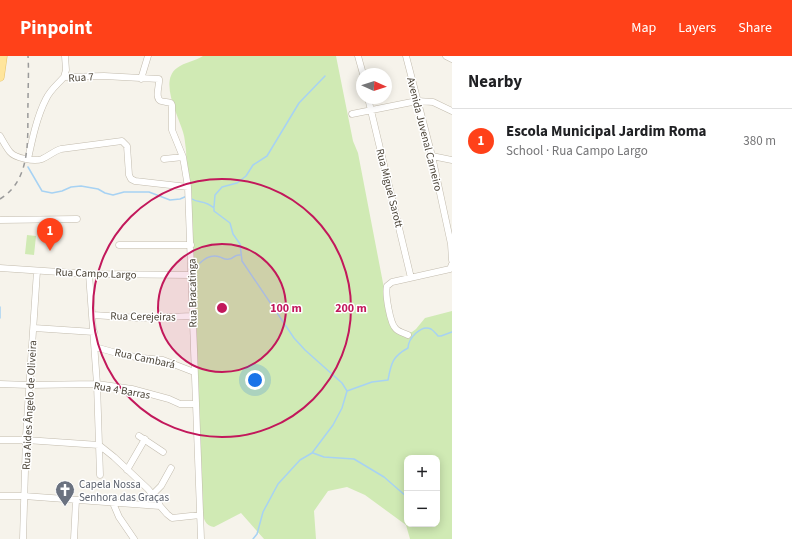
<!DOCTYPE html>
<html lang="en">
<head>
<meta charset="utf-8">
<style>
  :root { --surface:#fff; --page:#f6f6f6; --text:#202124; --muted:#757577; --line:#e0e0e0; --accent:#ff4119 }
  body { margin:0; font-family:"Source Sans 3",sans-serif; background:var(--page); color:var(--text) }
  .controls { position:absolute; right:12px; bottom:12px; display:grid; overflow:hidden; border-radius:8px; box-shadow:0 2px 10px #0003 }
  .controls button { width:36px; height:36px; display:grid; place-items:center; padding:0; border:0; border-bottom:1px solid var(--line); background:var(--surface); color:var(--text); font:20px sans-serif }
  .compass { position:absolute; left:356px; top:12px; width:36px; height:36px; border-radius:50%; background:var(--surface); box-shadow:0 2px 10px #0003; rotate:93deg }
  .you { position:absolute; left:255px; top:324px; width:14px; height:14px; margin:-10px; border:3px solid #fff; border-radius:50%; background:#1a73e8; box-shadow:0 0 0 6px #1a73e833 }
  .badge { display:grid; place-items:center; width:26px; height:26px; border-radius:50%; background:var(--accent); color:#fff; font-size:13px; font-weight:700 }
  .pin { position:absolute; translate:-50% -33px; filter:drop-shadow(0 1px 2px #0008) }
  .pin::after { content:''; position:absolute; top:21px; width:14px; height:12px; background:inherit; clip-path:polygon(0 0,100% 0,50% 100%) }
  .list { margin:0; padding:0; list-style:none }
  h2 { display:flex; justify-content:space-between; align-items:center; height:52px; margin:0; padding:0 16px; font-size:17px }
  h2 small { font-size:13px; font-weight:400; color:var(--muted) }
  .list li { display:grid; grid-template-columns:26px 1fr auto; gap:12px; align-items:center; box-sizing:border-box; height:64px; padding:0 16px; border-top:1px solid var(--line) }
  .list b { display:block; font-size:15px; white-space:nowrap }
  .list p { margin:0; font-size:13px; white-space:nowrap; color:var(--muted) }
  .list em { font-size:13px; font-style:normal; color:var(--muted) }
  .map { position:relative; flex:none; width:452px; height:483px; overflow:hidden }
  header { display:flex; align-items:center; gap:24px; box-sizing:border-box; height:56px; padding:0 20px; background:var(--accent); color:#fff }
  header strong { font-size:19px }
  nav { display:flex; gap:22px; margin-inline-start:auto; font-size:14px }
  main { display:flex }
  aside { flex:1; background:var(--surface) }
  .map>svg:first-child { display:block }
  .green { fill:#d0eab4; fill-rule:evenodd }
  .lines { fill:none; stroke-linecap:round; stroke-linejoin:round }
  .stream { stroke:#a7d2f3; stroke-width:1.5 }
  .minor-casing { stroke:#c2bbad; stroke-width:7 }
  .major-casing { stroke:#e7c468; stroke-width:9 }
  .minor { stroke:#fff; stroke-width:6 }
  .major { stroke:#ffe59b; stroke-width:8 }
  .rail { stroke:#9a9a9a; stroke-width:1.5; stroke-dasharray:5 5; stroke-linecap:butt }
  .ring { fill:none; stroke:#c2185b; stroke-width:2 }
  .labels { text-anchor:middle; stroke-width:3; stroke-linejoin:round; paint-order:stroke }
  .street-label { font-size:11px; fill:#4b4438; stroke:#fff }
  .worship-label { font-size:11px; fill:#5b616d; stroke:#fff; text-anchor:start }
  .centre { fill:#c2185b; stroke:#fff; stroke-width:2 }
  .ring-label { font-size:12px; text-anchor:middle; font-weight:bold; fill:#c2185b; stroke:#fff; stroke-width:3; stroke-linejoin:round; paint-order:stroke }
</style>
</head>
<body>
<header>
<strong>Pinpoint</strong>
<nav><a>Map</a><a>Layers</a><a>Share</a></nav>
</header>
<main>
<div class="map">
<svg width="452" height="483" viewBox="0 0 452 483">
  <rect width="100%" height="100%" fill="#f6f3eb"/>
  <path class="green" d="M203,0H336L353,85L358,97L388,253L393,269L407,277L412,276L416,273L425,262L452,255V483H410L406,469L365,439L347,431L328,435L314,455L316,483H264L241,457L214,471C205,470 203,462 202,453L186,94C185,88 185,82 183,76C178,59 159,25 177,12C185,6 195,5 203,0ZM407,402H437V468H407Z
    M27,179L36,180L34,199L25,198Z"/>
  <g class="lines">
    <path class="stream" d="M28,111L42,135L52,137L62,135L71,131L81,130L98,133L105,137L113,139L124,136H149L170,144L180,143L187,140
      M190,142C199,148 204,143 214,152V155L230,167L233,178L240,188L242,205L294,282L305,294L342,327L347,335
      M214,151L215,139L222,131L237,127L246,120L253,109L267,100L299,47L325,20
      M200,207C205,202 212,198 220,201C223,202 225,204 229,203C234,203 234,198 240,199
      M0,251V262
      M313,397L324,401L354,403L384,421L407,441
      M253,483L257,478L263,456L278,428L300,404L312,397L333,369L342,352L347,335L372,326L388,324C391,307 393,300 408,292C408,283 421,268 431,273C434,275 436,278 438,280H441L452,276"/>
    <defs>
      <path id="minor" d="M358,0L363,18
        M406,0L432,100L451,188L452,204
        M446,0L452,3
        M64,21L66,14L65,0
        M141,23L148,0
        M368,42L411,222
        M352,58L417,45L433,46L452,55
        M0,80C3,85 6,91 10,96C15,102 34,106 42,103C49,100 54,95 61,93L122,85L127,90L129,119L131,123L135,125L188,131
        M432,100L452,104
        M28,103C32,84 37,60 46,43C50,34 58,28 64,21L104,20L159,23C160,29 154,42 161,45C164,46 168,46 171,47L172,49V74L183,101L188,131L201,483
        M164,103L183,101
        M0,164L77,163
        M119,189H191
        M0,212L89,218L192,219
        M89,218L97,328L100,419
        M93,259L139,262L193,260
        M34,272L94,276
        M408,279C404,277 399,276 396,273C390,268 385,238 387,230L392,226L450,213L452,208
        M95,291L124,299L142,302L163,304L194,316
        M0,328L29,329L97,328L132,333L169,343L180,348H195
        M139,380L163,396
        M0,384H26L99,389L114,401L148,433L158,445L160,450L167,458L172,462L200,459
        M127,414L145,383
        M153,438L161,430L171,412
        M0,440H24L160,450
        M113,447L119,461L134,483
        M23,483L26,380L37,215
        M74,483L76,444"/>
      <path id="major" d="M0,21L3,0"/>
    </defs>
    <use href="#minor" class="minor-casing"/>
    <use href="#major" class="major-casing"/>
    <use href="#minor" class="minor"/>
    <use href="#major" class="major"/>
    <path class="rail" d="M0,143C33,123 27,79 28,47C28,31 29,15 28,0"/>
  </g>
  <circle cx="222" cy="252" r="64" fill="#c2185b" fill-opacity=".12"/>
  <g class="ring">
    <circle cx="222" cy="252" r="64"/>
    <circle cx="222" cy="252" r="129"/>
  </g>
  <defs>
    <symbol id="church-pin" viewBox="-11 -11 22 30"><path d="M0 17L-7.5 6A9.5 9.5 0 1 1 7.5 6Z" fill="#6b7280" stroke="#fff"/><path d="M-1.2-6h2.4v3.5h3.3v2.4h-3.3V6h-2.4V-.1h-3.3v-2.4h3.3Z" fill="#fff"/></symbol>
  </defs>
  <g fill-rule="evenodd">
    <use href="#church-pin" x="54" y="423" width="22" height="30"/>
  </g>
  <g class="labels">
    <g class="street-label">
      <text transform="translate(81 21) rotate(-3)" y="4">Rua 7</text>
      <text transform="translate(425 78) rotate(76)" y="4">Avenida Juvenal Carneiro</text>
      <text transform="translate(390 132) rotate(76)" y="4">Rua Miguel Sarott</text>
      <text transform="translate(96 217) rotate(2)" y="4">Rua Campo Largo</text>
      <text transform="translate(192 237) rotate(-91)" y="4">Rua Bracatinga</text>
      <text transform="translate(143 260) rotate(1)" y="4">Rua Cerejeiras</text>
      <text transform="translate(145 302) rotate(12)" y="4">Rua Cambará</text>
      <text transform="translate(122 334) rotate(10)" y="4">Rua 4 Barras</text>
      <text transform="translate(29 349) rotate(-87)" y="4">Rua Aides Ângelo de Oliveira</text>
    </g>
    <g class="worship-label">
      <text x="79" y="432">Capela Nossa<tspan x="79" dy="13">Senhora das Graças</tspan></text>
    </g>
  </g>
  <circle cx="222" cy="252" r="6" class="centre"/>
  <g class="ring-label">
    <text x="286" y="256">100 m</text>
    <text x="351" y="256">200 m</text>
  </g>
</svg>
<div class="controls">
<button>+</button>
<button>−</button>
</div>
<svg class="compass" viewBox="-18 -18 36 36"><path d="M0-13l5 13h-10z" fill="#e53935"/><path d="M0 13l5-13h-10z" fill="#757577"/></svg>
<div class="you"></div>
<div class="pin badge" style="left:50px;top:195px">1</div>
</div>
<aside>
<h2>Nearby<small></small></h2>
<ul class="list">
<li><span class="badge">1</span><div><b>Escola Municipal Jardim Roma</b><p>School · Rua Campo Largo</p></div><em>380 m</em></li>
</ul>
</aside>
</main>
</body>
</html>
